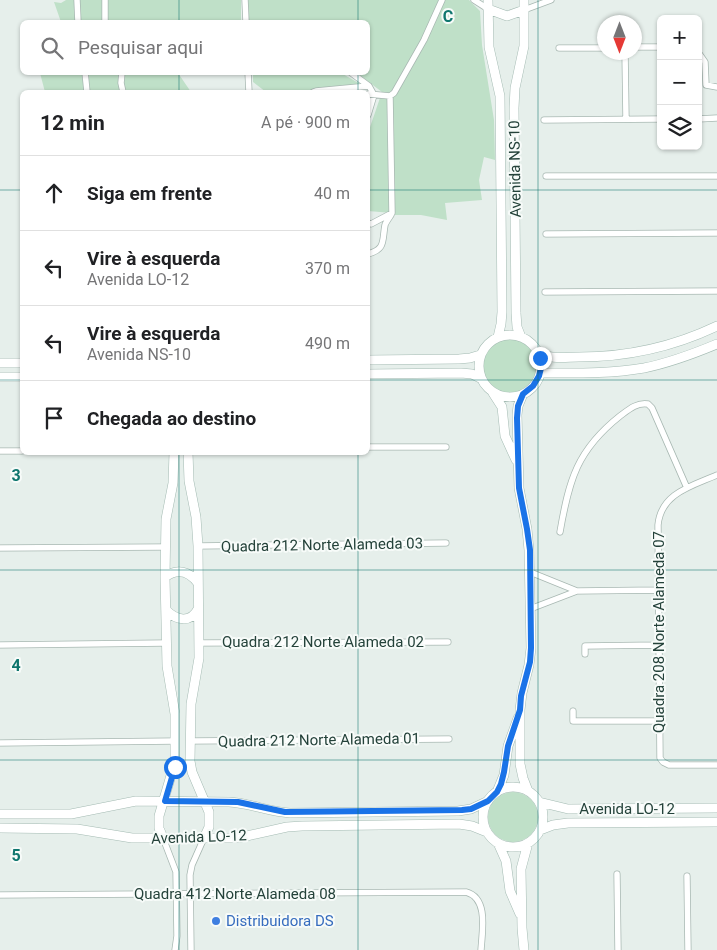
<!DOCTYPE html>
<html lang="pt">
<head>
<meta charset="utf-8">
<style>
  :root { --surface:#fff; --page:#f2f2f2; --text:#202124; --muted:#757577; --line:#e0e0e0 }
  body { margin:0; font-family:Roboto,sans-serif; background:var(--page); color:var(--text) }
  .controls { position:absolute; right:15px; top:15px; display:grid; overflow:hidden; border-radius:8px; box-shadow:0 1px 4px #0004 }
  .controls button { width:45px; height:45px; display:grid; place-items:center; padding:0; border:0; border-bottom:1px solid var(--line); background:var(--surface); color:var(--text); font:25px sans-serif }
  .compass { position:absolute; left:597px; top:15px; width:45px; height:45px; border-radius:50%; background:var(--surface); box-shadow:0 1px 4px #0004; rotate:180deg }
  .stop { position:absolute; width:15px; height:15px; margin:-11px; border:4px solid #1a73e8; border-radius:50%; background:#fff }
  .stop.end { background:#1a73e8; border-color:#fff; box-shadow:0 1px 5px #0008 }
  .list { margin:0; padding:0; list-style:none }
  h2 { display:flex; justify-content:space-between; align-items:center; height:65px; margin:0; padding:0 20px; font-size:21px }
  h2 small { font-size:16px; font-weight:400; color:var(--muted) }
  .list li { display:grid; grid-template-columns:32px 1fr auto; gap:15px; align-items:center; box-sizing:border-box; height:75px; padding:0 20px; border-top:1px solid var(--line) }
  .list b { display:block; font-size:19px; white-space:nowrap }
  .list p { margin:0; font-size:16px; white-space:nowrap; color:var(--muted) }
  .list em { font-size:16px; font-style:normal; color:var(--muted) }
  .icon { flex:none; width:28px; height:28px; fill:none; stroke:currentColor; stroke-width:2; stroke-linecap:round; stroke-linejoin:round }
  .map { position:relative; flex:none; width:717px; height:950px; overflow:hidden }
  .search { position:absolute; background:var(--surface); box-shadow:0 1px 4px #0004; left:20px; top:20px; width:350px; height:55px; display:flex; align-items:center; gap:12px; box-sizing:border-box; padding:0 18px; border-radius:8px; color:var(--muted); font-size:19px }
  .panel { position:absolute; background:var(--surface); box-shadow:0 1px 4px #0004; left:20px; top:90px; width:350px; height:365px; border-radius:8px }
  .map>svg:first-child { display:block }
  .green { fill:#bfe0c8 }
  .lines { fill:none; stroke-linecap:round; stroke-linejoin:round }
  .street-casing { stroke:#a8b8b2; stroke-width:7 }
  .secondary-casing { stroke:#a4bbb3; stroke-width:10 }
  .street { stroke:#fff; stroke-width:5.5 }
  .secondary { stroke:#fff; stroke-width:9 }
  .route { stroke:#1a73e8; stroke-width:6 }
  .grid { fill:none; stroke:#0f766e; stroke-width:1; stroke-opacity:0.55 }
  .shop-dot { fill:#3f7fe0; stroke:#f7fbf9; stroke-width:2 }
  .labels { text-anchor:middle; stroke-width:4; stroke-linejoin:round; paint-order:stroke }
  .street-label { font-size:15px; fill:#24423a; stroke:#f7fbf9 }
  .shop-label { font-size:15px; fill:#366cbe; stroke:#f7fbf9; text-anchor:start }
  .grid-label { font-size:16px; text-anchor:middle; font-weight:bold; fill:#0f766e; stroke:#f7fbf9; stroke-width:4; stroke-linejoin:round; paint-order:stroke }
</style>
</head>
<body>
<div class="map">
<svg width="717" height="950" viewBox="0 0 717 950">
  <rect width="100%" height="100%" fill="#e6efeb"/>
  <path class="green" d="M66,0H241V22H61L54,2L61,3Z
    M247,0H469L480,11L482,45L494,120L495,160L484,157L479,180L482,200L445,203L447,220L421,215H395L392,213L368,211V133L382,92L357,73L368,72V22H248Z
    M40,73H178L191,92H45Z
    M253,73H341L362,85L311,92H266L253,82Z
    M482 366a28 28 0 1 1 56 0a28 28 0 1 1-56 0Z
    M488 817a25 25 0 1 1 50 0a25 25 0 1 1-50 0Z"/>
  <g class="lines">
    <defs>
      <path id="street" d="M77,0L78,22
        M105,0V22
        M245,0L246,22
        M474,0L488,9
        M524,10L551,0
        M634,47H661
        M559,48H604
        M625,52L626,119
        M698,52L705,62L706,85L717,87
        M85,72L87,92
        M122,72L121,83L123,92
        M248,72L249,92
        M350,72L369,86L374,95L368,115
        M313,92L316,91L369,86
        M368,94L390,96L394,93L424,40L442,0
        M698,119L717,118
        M544,120L661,119
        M546,176H717
        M368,223L371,224L392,213L390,96
        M546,234L717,233
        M368,254C386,249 382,241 385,225C386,222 389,218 391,215
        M545,292L717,291
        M368,447H446
        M0,451H22
        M717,475C692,486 661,493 658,525L660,758L663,762L669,765H717
        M560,532C569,480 577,450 620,416C628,410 637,402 648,404L652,408L687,488
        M198,546L446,543
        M0,548L165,547
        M530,572L577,591
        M530,609L577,591L659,590
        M199,643L448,642
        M0,645L166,643
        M585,654V646L659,645
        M573,711V721H660
        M190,741L449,739
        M0,743L176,741
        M163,838L176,872L177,936L175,950
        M617,874L618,950
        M687,876L688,950
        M0,895L466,892C489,898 482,932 481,950
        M191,950L190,875L192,865L204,838"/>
      <path id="secondary" d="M488,0L489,47L500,96L502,312L501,324L498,337
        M488,9L507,16L524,10
        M479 366a31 31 0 1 1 62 0a31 31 0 1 1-62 0Z
        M521,337L517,327L516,313L514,108L515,88L524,46V0
        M538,352C551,360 565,357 579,357C628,357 673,347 717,326
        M368,360L459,359L470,358L480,355
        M0,363H22
        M540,373C575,373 610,374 644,368C669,363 693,354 717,344
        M368,374L461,373L472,374L480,378
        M0,377H22
        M493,393L502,407L505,436L516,460
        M523,394L518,406L517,415L519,488L527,529L529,550L531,648L529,665L522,693L520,710V764L523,778L528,791
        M188,452L189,481L196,517L198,546L199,658L191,704L190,761L192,772L209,812V827L204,838
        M165,577C177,568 189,571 198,583
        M166,610C176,620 190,624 198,609
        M483 817a30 30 0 1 1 60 0a30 30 0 1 1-60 0Z
        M497,792L504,775L508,746L518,718
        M539,802L568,809L717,808
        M0,814H71L136,801L229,802C250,803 269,812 290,813L458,811L471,809L488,801
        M0,828L77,829L132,838H238L287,827L302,826L459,824L472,826L487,832
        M540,830L553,825L568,823L717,822
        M163,838L159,828V816L175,762V714L167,666L165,577L166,519L173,483L174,452
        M498,843L506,861L510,891L520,914
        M524,950L522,928L521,869L528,843"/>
    </defs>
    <use href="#street" class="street-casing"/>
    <use href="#secondary" class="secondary-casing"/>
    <use href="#street" class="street"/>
    <use href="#secondary" class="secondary"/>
  </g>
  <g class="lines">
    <path class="route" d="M175,767L165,801L238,802L285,812L462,810L471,809L488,801L497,792L501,784L504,772L508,746L520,710L521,696L530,662L531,648L530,550L527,529L519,488L517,418L518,406L523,394L533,386L539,376L541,368L540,358"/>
  </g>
  <path class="grid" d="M179,0V22M358,0V22M538,0V950M179,72V92M358,72V92M0,190H22M368,190H717M0,380H22M368,380H717M179,452V950M358,452V950M0,570H717M0,760H717"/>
  <circle class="shop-dot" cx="216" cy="921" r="5"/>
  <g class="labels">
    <g class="street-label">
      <text transform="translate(515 169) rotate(-91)" y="5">Avenida NS-10</text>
      <text transform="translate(322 545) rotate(-1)" y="5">Quadra 212 Norte Alameda 03</text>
      <text transform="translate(659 632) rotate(-90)" y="5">Quadra 208 Norte Alameda 07</text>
      <text x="323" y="647">Quadra 212 Norte Alameda 02</text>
      <text transform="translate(319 740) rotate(-1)" y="5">Quadra 212 Norte Alameda 01</text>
      <text x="627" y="814">Avenida LO-12</text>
      <text transform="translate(199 837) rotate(-2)" y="5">Avenida LO-12</text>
      <text x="235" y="899">Quadra 412 Norte Alameda 08</text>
    </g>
    <g class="shop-label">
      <text x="226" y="926">Distribuidora DS</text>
    </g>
  </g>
  <g class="grid-label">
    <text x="448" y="22">C</text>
    <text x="16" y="481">3</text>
    <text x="16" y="671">4</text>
    <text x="16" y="861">5</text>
  </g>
</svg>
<div class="controls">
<button>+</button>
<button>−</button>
<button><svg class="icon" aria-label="layers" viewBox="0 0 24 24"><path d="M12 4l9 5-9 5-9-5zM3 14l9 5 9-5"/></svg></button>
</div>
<svg class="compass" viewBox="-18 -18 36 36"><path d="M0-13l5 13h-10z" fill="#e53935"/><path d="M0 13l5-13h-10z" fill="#757577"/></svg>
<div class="stop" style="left:175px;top:767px"></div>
<div class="stop end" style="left:540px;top:358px"></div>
<div class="search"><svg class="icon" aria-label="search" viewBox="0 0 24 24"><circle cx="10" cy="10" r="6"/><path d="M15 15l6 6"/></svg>Pesquisar aqui</div>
<section class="panel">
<h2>12 min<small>A pé · 900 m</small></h2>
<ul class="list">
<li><svg class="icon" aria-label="ahead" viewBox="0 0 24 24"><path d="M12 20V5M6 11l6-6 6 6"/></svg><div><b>Siga em frente</b></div><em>40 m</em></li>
<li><svg class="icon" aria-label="left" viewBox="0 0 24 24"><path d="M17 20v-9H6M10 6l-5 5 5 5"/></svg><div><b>Vire à esquerda</b><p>Avenida LO-12</p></div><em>370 m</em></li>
<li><svg class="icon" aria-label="left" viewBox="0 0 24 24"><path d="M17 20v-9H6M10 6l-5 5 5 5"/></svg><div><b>Vire à esquerda</b><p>Avenida NS-10</p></div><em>490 m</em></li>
<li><svg class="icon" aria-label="arrive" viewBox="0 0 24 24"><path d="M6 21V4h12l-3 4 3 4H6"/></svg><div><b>Chegada ao destino</b></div></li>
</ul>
</section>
</div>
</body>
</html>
